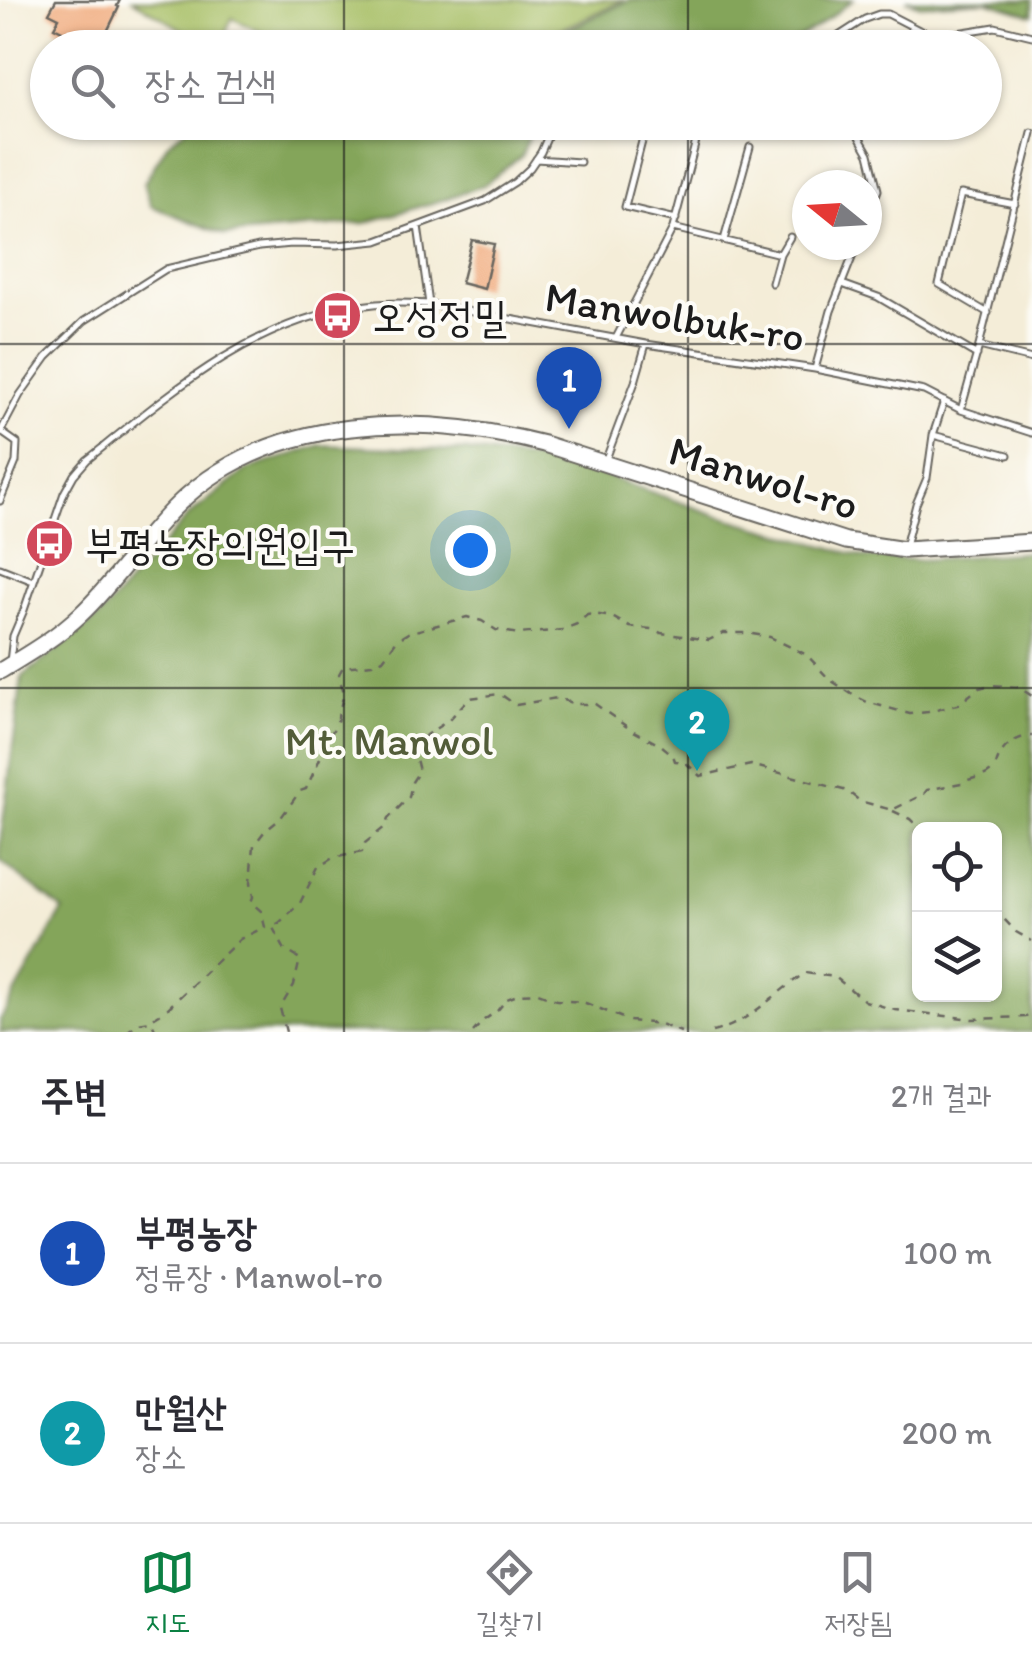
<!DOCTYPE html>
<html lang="ko">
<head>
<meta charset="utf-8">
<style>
  :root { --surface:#fff; --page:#f7f7f7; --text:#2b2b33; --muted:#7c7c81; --line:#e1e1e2; --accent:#0b8043 }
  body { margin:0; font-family:Itim,"Poor Story",sans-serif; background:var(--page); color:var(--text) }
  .controls { position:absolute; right:30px; bottom:30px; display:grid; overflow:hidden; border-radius:15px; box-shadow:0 2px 8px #0004 }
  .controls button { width:90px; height:90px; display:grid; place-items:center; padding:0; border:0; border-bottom:2px solid var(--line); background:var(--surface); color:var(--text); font:50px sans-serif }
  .compass { position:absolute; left:792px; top:170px; width:90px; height:90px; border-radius:50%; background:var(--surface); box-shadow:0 2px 8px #0004; rotate:288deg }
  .you { position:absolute; left:470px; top:550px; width:35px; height:35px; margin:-25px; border:8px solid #fff; border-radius:50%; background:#1a73e8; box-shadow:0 0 0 15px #1a73e833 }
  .badge { display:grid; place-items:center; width:65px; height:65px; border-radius:50%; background:var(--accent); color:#fff; font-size:32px; font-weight:700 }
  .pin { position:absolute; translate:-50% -82px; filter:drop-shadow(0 2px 5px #0008) }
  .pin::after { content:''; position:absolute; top:52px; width:35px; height:30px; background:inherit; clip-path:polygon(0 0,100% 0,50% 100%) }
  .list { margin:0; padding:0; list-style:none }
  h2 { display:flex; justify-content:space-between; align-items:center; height:130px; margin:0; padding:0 40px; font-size:42px }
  h2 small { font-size:32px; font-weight:400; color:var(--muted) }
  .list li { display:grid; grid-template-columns:65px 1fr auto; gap:30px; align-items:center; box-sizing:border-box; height:180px; padding:0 40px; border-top:2px solid var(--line) }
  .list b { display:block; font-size:38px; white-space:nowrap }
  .list p { margin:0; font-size:32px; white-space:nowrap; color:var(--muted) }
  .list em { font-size:32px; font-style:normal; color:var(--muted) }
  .icon { flex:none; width:55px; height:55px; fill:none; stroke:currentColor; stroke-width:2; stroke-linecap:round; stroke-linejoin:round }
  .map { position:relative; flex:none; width:1032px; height:1032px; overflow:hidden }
  .search { position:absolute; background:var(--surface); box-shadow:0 2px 8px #0004; left:30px; right:30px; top:30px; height:110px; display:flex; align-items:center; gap:25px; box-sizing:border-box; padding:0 35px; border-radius:55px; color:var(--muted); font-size:38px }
  .sheet { height:490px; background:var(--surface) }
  nav { display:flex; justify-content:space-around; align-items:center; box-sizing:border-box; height:140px; border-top:2px solid var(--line); background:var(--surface); font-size:28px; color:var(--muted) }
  nav a { display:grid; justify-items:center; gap:5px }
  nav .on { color:var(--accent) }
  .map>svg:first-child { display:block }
  .green { fill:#a6be64; stroke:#616d40; stroke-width:2.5 }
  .forest { fill:#84a55a; stroke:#50603b; stroke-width:2.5; fill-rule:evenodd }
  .building { fill:#f1ae82 }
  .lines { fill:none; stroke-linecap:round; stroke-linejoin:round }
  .lane-casing { stroke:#68655e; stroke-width:9 }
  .secondary-casing { stroke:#68655e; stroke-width:19 }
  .path { stroke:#68655e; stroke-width:2.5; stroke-dasharray:8 8; stroke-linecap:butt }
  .lane { stroke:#fff; stroke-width:5 }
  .secondary { stroke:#fff; stroke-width:15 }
  .grid { fill:none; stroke:#1c1c1c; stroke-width:2.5; stroke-opacity:0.55 }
  .labels { text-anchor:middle; stroke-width:8; stroke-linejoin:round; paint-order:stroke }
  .poi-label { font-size:42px; fill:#1c1c1c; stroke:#fdfcf7; text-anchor:start }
  .street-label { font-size:42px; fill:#1c1c1c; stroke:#fdfcf7 }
  .park-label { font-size:42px; fill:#535d39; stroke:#fdfcf7 }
</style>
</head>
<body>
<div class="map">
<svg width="1032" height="1032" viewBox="0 0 1032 1032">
  <rect width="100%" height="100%" fill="#fdfcf7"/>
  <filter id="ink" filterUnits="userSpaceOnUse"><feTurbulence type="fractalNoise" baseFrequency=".01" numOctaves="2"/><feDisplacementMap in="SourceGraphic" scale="20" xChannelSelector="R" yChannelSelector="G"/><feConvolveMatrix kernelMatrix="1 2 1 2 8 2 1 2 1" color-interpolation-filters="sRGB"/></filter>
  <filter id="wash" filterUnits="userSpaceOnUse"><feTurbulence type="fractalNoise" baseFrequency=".0048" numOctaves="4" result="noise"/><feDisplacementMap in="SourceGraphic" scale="40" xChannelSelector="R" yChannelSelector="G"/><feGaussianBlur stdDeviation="2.25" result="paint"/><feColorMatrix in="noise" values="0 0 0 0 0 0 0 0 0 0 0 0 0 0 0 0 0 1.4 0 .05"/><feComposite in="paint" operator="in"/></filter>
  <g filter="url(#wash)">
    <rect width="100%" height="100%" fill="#f4edd8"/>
    <path class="green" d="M133,0H624L520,48L291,47L232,18L220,47H211Z"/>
    <path class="forest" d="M630,0H853L820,25L785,47H531Z
      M906,0H1032V15L986,1L921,5Z
      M193,123V122L534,123L522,155L484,185L446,199L365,223L225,235L151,206L144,183L168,143Z
      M320,445L468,451L569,463L719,516L864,557L919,560L1032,552V1032H0V1020L63,910L0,861V844L22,677L100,616L187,517L246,470ZM994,829V994H920V829Z"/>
    <g id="blocks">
      <path class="building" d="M56,0H120L117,6L119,7L102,42L98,40L95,47L54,27L59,18L49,13Z
        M472,240L494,244L484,289L461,283Z"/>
    </g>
  </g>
  <g filter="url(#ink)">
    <use href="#blocks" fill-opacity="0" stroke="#68655e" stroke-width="2.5"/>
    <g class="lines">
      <defs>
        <path id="lane" d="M820,48L865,19L879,14H888L919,30L938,36L995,27L1032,36
          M647,122L625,207L676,219
          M838,122L840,125L854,128L869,154L878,190L867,220
          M536,159L580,162
          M418,226L429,304
          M673,228L780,254
          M724,240L750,147
          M772,283L780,254L790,237
          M842,284L878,297L977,355
          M988,313L939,284L961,194L1015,204
          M616,338L673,228L701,122
          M979,346L1032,359
          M815,369L831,311L857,245
          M961,410L979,346L1032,133
          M0,431L17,443L16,462L0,501
          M1,431L20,395L47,357L84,321L166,269L259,247L292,244L337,245L377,241L485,201L515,182L530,168L541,152L554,122
          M933,435L1008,455
          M606,459L635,382L646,344
          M905,547L916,504L927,478L933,435L944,401
          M0,568L33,581
          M10,662L13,636L24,610L64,493L74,475L87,460C170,393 250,322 360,306C383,302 406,303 429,304L646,344L815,369L924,391L961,410L1032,433"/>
        <path id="secondary" d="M0,671C28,654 57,637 81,614C116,581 142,539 177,505C272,412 423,413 544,444L846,541L905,550L1032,542"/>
      </defs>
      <use href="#lane" class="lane-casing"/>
      <use href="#secondary" class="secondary-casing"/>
      <path class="path" d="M893,811L910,819L920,829
        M994,908L1016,932L1032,941
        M127,1032L138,1023L150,1021
        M156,1032L152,1023L153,1018L166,1010L240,939L265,927L261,911L251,902L253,897L251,882L254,845L264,832L280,819L300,791L306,789L338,719C339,701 349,696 339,680V674L343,667L372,664L383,659L397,640L408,633L467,617L482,621L496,630L519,634L562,630L577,624L587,615L593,614L612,617L630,627L652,629L661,633L709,640L723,633H747L770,637L807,655L829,679L853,695L867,702L910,714L928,712L957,705L979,688L992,685L1018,687L1032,696
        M286,1032L280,1008L294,985L300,959L285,950L272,926L279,923L300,903L318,867L333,858L362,852L365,843L385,827L388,819L409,797L412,782L419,771L416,759L421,742L426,735L449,720L469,698L500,694L516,705L557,698L575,704H595L630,729L662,746L673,755L675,761L685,762L700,776L751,765L847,791L860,801L892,810L924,794L927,790L966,782L968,780C976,777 985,777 991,771C998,764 995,765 999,757C1005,744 1019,736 1032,736
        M473,1032L484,1020L497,1011L507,999L520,994L538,993L557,1000L583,1002L630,1021L660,1024L681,1032
        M712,1032C748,1024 775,993 805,973L835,977L865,1001L895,1010L972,1019L1026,1017L1032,1014"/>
      <use href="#lane" class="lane"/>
      <use href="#secondary" class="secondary"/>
    </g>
  </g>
  <path class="grid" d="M344,0V48M688,0V48M344,122V1032M688,122V1032M0,344H1032M0,688H1032"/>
  <defs>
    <symbol id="bus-disc" viewBox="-11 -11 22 22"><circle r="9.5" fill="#d1495b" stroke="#fdfcf7"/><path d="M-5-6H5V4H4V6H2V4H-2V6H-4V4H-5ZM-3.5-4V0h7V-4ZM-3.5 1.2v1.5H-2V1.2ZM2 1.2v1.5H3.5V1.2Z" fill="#fff"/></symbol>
  </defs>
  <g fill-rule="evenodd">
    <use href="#bus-disc" x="310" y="288" width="55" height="55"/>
    <use href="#bus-disc" x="22" y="516" width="55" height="55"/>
  </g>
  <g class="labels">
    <g class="poi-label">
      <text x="372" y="331">오성정밀</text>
      <text x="85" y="559">부평농장의원입구</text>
    </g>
    <g class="street-label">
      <text transform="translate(675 316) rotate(9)" y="15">Manwolbuk-ro</text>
      <text transform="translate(764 477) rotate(17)" y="15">Manwol-ro</text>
    </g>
    <g class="park-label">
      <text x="389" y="755">Mt. Manwol</text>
    </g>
  </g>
</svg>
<div class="controls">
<button><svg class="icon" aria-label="locate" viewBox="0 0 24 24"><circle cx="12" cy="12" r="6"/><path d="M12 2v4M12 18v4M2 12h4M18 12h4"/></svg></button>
<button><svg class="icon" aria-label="layers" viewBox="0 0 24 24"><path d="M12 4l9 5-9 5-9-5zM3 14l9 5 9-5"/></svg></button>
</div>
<svg class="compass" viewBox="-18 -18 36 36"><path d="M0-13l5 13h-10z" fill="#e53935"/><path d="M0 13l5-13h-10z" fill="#7c7c81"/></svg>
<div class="you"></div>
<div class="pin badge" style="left:569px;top:429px;background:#1a4fb4">1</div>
<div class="pin badge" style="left:697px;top:771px;background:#0f9aa8">2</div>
<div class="search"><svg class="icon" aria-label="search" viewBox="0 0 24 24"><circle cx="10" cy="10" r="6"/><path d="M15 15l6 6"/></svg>장소 검색</div>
</div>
<section class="sheet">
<h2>주변<small>2개 결과</small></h2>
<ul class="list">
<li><span class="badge" style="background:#1a4fb4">1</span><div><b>부평농장</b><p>정류장 · Manwol-ro</p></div><em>100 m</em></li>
<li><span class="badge" style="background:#0f9aa8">2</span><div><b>만월산</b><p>장소</p></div><em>200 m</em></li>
</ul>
</section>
<nav>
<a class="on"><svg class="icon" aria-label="map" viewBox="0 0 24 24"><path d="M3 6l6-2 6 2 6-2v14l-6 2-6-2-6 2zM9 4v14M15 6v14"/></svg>지도</a>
<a><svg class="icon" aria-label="directions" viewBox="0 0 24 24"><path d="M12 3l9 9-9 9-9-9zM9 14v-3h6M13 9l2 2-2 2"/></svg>길찾기</a>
<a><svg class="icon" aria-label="saved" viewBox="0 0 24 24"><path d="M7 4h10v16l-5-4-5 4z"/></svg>저장됨</a>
</nav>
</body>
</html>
